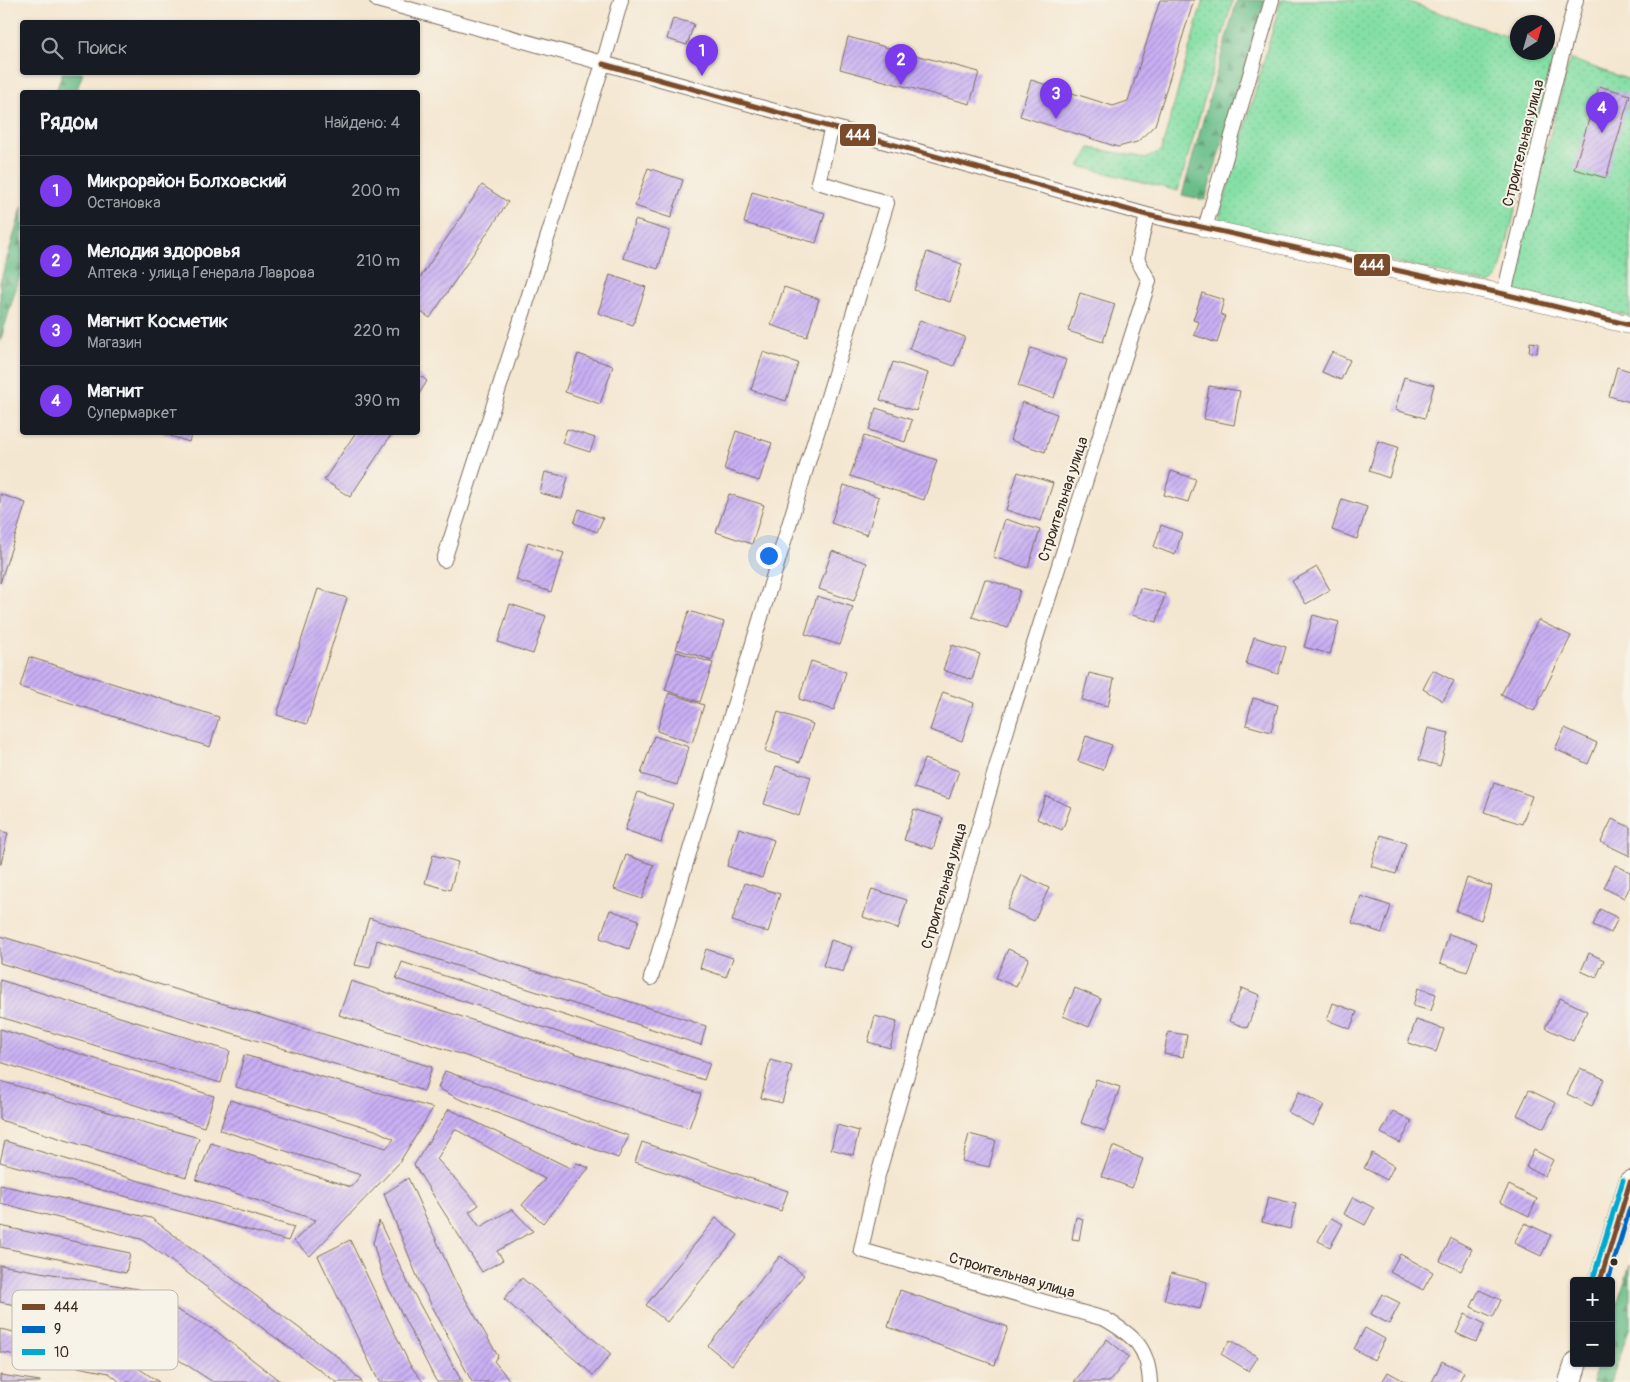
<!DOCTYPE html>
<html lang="ru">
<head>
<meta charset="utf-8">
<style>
  :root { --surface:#171b24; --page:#20242c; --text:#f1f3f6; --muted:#9ea1a6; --line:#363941; --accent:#7c3aed }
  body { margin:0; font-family:Pangolin,sans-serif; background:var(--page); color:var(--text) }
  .controls { position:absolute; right:15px; bottom:15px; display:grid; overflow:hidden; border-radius:5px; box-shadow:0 1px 4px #0004 }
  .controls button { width:45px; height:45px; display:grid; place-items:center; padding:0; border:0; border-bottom:1px solid var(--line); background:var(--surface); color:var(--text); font:25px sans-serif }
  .compass { position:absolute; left:1510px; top:15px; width:45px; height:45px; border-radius:50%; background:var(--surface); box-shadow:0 1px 4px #0004; rotate:37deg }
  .you { position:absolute; left:768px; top:555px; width:18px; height:18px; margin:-12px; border:4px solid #fff; border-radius:50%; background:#1a73e8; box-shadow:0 0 0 8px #1a73e833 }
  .badge { display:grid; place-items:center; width:32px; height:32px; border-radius:50%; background:var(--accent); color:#fff; font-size:16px; font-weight:700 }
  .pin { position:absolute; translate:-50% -41px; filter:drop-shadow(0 1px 2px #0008) }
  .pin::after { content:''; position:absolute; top:26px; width:18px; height:15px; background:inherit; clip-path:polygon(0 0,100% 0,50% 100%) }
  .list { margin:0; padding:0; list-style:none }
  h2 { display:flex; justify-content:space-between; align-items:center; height:65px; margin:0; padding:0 20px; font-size:21px }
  h2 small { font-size:16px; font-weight:400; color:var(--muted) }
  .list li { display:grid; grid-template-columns:32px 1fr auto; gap:15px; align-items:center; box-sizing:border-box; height:70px; padding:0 20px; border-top:1px solid var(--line) }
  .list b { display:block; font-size:19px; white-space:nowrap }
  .list p { margin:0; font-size:16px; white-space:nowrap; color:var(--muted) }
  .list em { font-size:16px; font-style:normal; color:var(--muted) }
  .icon { flex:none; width:28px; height:28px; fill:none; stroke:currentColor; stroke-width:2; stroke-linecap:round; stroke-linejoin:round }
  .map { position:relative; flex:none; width:1630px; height:1382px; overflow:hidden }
  .search { position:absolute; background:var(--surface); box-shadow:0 1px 4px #0004; left:20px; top:20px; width:400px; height:55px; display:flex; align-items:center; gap:12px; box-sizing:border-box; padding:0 18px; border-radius:5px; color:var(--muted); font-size:19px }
  .panel { position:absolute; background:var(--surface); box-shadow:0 1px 4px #0004; left:20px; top:90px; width:400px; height:345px; border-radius:5px }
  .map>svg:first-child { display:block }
  .grass { fill:url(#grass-dots); stroke:#608462 }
  .forest { fill:url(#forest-firs); stroke:#537454 }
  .building { fill:url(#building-hatch) }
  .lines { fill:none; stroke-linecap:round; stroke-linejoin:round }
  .minor-casing { stroke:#7c6c5d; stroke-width:16 }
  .tertiary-casing { stroke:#7c6c5d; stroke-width:19 }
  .primary-casing { stroke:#7c6c5d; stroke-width:24 }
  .minor { stroke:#fff; stroke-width:14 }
  .tertiary { stroke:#fff; stroke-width:18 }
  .primary { stroke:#fff; stroke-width:22 }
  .bus-1-casing { stroke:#f7f3e8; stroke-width:9 }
  .bus-2-casing { stroke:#f7f3e8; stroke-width:9 }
  .bus-3-casing { stroke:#f7f3e8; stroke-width:9 }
  .bus-1 { stroke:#7a4b2a; stroke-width:5 }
  .bus-2 { stroke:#0065bd; stroke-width:5 }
  .bus-3 { stroke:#00a9ce; stroke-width:5 }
  .bus-dot { fill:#3b2a1e; stroke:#f7f3e8; stroke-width:2 }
  .labels { text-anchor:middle; stroke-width:4; stroke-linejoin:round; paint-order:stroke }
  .street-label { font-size:15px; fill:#3b2a1e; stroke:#f7f3e8 }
  .key { fill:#f7f3e8; stroke:#bfb7ab; stroke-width:1 }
  .key-label { font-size:14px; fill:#3b2a1e }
  .line-badge { stroke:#f7f3e8; stroke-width:2 }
  .badge-label { font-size:14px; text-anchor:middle; font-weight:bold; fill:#fff }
</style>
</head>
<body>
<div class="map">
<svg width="1630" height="1382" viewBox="0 0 1630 1382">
  <defs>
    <pattern id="grass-dots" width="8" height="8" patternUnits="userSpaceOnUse" patternTransform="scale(1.25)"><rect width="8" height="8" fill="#84dfa5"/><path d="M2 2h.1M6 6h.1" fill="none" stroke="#73c08e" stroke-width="1.8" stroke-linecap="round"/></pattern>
    <pattern id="forest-firs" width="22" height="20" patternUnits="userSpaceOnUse" patternTransform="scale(1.25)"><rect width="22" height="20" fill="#6bbe8a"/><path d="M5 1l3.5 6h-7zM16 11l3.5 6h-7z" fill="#599b70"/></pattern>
    <pattern id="building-hatch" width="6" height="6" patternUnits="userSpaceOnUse" patternTransform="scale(1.25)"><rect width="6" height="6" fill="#c9b0f5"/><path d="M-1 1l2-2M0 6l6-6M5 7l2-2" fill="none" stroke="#a48fc6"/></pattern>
  </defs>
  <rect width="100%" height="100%" fill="#f7f3e8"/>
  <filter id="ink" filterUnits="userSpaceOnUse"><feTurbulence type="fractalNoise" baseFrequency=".02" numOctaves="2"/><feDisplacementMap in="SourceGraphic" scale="10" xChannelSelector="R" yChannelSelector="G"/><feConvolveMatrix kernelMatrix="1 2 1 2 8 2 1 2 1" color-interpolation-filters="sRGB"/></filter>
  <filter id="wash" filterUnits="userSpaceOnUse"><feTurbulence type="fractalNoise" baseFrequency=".0096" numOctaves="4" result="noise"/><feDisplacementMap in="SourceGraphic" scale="20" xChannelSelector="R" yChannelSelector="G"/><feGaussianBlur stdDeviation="1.12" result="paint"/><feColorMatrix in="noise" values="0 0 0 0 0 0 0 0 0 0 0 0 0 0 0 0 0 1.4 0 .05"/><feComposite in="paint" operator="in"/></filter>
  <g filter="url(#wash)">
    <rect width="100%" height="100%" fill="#f4e7d1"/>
    <path class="grass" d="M1203,0H1233L1178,191L1079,166L1090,148L1147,158L1161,151Z
      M1281,0H1403L1517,40L1518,52H1548V51L1555,53L1499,274L1491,284L1218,222Z
      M1570,59L1630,80V316L1516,291L1512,278Z"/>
    <path class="forest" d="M1237,0H1265L1205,200L1182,195Z
      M62,73H83L76,92H56Z
      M22,207V268L0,342V283Z
      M1630,1265V1326L1611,1382H1592L1598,1363H1611V1323Z"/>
    <g id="blocks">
      <path class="building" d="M1160,0H1194L1155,125L1137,142L1118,147L1020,116L1031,80L1113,106L1128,101Z
        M673,18L694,24L687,45L667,39Z
        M848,37L979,72L970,104L840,69Z
        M1599,86L1630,95L1606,178L1574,169Z
        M648,168L683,180L671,218L635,206Z
        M482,185L508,202L430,318L418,310V281Z
        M752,192L825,213L816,243L744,223Z
        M635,220L670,231L658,269L623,258Z
        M927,252L962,264L950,302L914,290Z
        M610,275L646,287L633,325L598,313Z
        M784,287L819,299L807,337L771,325Z
        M1080,293L1115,304L1103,342L1068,331Z
        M1202,293L1224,300L1220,314L1225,316L1217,343L1194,335L1199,322L1193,320Z
        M920,320L965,337L954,366L909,349Z
        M1530,342L1538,343L1537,353L1529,352Z
        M1031,348L1066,360L1054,398L1018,386Z
        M763,352L798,363L786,401L751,390Z
        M1332,352L1350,360L1341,380L1322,372Z
        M578,354L613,366L600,404L565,392Z
        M893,362L928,373L916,411L880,400Z
        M1617,367L1630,371V402L1609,396Z
        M418,374L427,381L418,396Z
        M1404,377L1434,385L1425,418L1395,410Z
        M1209,386L1240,391L1234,425L1204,419Z
        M1022,402L1057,414L1045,452L1010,440Z
        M876,408L912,420L905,442L869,430Z
        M567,429L595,438L590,452L562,443Z
        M736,431L772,443L759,481L724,469Z
        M159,432H192L189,442Z
        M356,432H393L350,497L324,480Z
        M864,436L937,460L924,500L850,476Z
        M1378,441L1398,447L1389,478L1369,471Z
        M1171,471L1196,479L1188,502L1164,495Z
        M545,472L568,477L562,499L540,493Z
        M1018,472L1053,483L1041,521L1006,510Z
        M844,485L879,497L867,535L831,523Z
        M0,494L26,503L0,583Z
        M729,494L764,505L752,544L716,532Z
        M1342,499L1367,507L1357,539L1332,530Z
        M579,509L603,518L597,532L574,523Z
        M1005,519L1040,530L1028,568L993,557Z
        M1161,525L1182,533L1175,555L1154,547Z
        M528,542L564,553L551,592L516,580Z
        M832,551L867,563L854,601L819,589Z
        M1317,567L1330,590L1306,604L1292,581Z
        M985,579L1020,590L1008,628L972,617Z
        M1140,588L1165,594L1157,622L1132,615Z
        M318,589L347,598L307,724L277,715Z
        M817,596L853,607L840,645L805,634Z
        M510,604L546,616L533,654L498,642Z
        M689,611L724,622L712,660L676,649Z
        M1313,615L1339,622L1330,654L1304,647Z
        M1538,620L1571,636L1534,711L1501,695Z
        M1254,637L1286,647L1278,674L1246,664Z
        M952,645L980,654L972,680L943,670Z
        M677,652L713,663L700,702L665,690Z
        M29,657L219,717L210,747L20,687Z
        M811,661L846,672L834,710L799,699Z
        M1433,670L1454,681L1443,701L1423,689Z
        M1089,673L1114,679L1108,706L1082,700Z
        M943,692L974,703L962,741L930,730Z
        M669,693L704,705L692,743L657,731Z
        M1253,698L1278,705L1271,732L1246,725Z
        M778,712L813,724L800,762L765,751Z
        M1428,728L1449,733L1440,766L1419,760Z
        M1565,728L1597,743L1588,764L1555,749Z
        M654,736L689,747L677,785L641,774Z
        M1086,736L1112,745L1103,770L1078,761Z
        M924,759L959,771L949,799L914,788Z
        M776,766L811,777L799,816L764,804Z
        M1494,783L1532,796L1522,824L1484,812Z
        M638,792L673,804L661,842L625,830Z
        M1046,796L1071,807L1062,830L1037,819Z
        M914,809L943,818L933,849L904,840Z
        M1612,819L1630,827V856L1601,842Z
        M739,828L774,840L762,878L727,866Z
        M0,831L8,833L1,864H0Z
        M1381,835L1406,843L1396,874L1371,866Z
        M433,855L458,862L450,890L425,883Z
        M626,855L654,865L642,899L614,889Z
        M1615,865L1630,872V887L1624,898L1604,888Z
        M1022,875L1049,888L1034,921L1007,909Z
        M1467,878L1492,886L1481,920L1456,911Z
        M745,883L780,894L768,932L732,921Z
        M872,889L907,900L898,929L863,917Z
        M1361,896L1391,906L1382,933L1352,923Z
        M1600,909L1618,918L1611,933L1593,925Z
        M610,910L639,920L629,949L600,938Z
        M369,918L706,1026L701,1045L377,940L370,968L355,965Z
        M1449,934L1477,943L1467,972L1440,963Z
        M0,936L432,1067L424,1091L0,963Z
        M831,940L852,947L843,972L823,966Z
        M706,949L733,958L726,977L700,968Z
        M1008,949L1029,958L1016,987L996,978Z
        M1589,953L1604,960L1596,978L1581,971Z
        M402,962L710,1063L704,1080L396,979Z
        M0,980L230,1051L221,1083L0,1017Z
        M351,981L701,1094L689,1128L339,1015Z
        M1075,988L1101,999L1089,1027L1063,1016Z
        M1242,988L1260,995L1247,1028L1229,1021Z
        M1418,988L1436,994L1431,1011L1413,1006Z
        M1560,998L1587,1011L1573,1041L1545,1028Z
        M1333,1003L1357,1012L1350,1029L1327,1020Z
        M875,1016L897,1022L890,1048L868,1042Z
        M1416,1020L1444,1029L1436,1052L1408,1043Z
        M0,1029L214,1096L204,1127L0,1062Z
        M1168,1032L1187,1035L1183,1057L1164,1054Z
        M244,1055L433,1108L399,1163L310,1256L294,1241L316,1220L196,1180L211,1143L351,1187L361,1175L220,1130L230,1100L386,1148L394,1139L375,1130L236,1087Z
        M770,1060L792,1066L782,1103L761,1098Z
        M1580,1068L1604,1079L1592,1106L1567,1094Z
        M445,1071L629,1136L618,1158L459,1099L438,1088Z
        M1096,1079L1120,1087L1105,1131L1081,1123Z
        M0,1081L199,1138L186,1177L0,1120Z
        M1529,1090L1556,1103L1544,1128L1517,1115Z
        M1299,1092L1324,1105L1313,1126L1288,1112Z
        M449,1109L572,1169L577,1163L589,1168L543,1223L522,1205L545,1179L455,1129L437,1159L479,1205L469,1212L480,1227L512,1209L533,1231L497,1251L503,1260L482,1272L414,1165Z
        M1393,1111L1412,1121L1400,1143L1381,1133Z
        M837,1125L859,1131L853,1155L831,1149Z
        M969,1134L996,1141L989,1167L962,1161Z
        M5,1141L294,1227L288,1241L0,1162Z
        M642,1142L788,1191L781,1211L635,1162Z
        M1113,1146L1143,1159L1132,1188L1101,1176Z
        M1534,1150L1553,1160L1545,1176L1526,1167Z
        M1372,1153L1394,1166L1387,1180L1364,1168Z
        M408,1178L454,1279L498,1356L494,1361L511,1382H472L419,1281L384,1194Z
        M0,1185L151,1218L338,1357L362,1382H336L141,1239L0,1203Z
        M1509,1185L1537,1199L1529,1216L1500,1202Z
        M1268,1197L1296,1204L1290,1229L1262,1222Z
        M1353,1197L1374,1208L1365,1225L1344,1214Z
        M1076,1217L1083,1219L1079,1240L1072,1239Z
        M716,1218L738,1235L667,1322L646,1305Z
        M1331,1218L1343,1224L1330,1247L1318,1241Z
        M379,1221L408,1283L462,1382H437L435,1379L383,1277L373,1243Z
        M1525,1223L1551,1235L1541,1256L1514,1243Z
        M0,1226L130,1253L126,1273L0,1247Z
        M1451,1238L1472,1249L1461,1271L1440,1261Z
        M350,1240L410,1365L423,1382H379L318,1256Z
        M1400,1254L1433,1272L1423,1290L1390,1272Z
        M780,1256L804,1275L732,1365L708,1346Z
        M0,1265L138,1289L216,1331L281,1382H213L128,1327L0,1302Z
        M1171,1273L1207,1282L1200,1309L1164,1300Z
        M522,1278L611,1354L593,1375L504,1299Z
        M900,1290L1008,1327L995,1365L888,1327Z
        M1479,1290L1501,1300L1493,1317L1471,1307Z
        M1382,1294L1400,1303L1389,1324L1371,1314Z
        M1465,1314L1485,1324L1476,1342L1456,1333Z
        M1365,1328L1385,1339L1374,1360L1354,1349Z
        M0,1329L117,1354L159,1382H120L109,1373L0,1352Z
        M1107,1339L1129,1357L1109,1382H1074Z
        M1230,1340L1258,1357L1249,1371L1221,1354Z
        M1442,1361L1464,1372L1459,1382H1432Z
        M1388,1372L1406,1382H1382Z
        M0,1375L40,1381V1382H0Z"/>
    </g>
  </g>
  <g filter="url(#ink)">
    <use href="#blocks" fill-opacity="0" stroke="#7c6c5d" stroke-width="1"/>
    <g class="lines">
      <defs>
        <path id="minor" d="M377,0L1147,215L1205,228L1272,0
          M1147,215L1137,259L1149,281L1009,723L876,1182L861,1250L1105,1319C1134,1336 1148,1347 1150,1382
          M1504,294L1544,124L1576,0
          M444,560L603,64L621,0
          M651,978L887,203L818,182L832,127"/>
        <path id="tertiary" d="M1205,228L1504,294L1630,325"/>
        <path id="primary" d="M1600,1281L1630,1182
          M1570,1382L1576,1363"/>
      </defs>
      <use href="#minor" class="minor-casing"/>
      <use href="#tertiary" class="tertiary-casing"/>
      <use href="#primary" class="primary-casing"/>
      <use href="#minor" class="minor"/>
      <use href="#tertiary" class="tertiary"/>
      <use href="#primary" class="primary"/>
      <defs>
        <path id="bus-1" d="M603,64L1147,215L1504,294L1630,325
          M1600,1281L1630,1182"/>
        <path id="bus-2" d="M1608,1281L1630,1208"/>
        <path id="bus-3" d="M1593,1279L1623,1180"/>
      </defs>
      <use href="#bus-1" class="bus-1-casing"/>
      <use href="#bus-2" class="bus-2-casing"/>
      <use href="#bus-3" class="bus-3-casing"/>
      <use href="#bus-1" class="bus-1"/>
      <use href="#bus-2" class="bus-2"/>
      <use href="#bus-3" class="bus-3"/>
    </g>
  </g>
  <circle class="bus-dot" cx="1614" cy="1262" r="4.5"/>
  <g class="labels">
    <g class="street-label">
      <text transform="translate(1523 143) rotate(-76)" y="5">Строительная улица</text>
      <text transform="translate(1063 499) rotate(-72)" y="5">Строительная улица</text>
      <text transform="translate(944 886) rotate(-74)" y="5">Строительная улица</text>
      <text transform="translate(1012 1275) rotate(16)" y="5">Строительная улица</text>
    </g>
  </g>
  <rect x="12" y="1290" width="166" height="80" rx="8" class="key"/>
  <rect x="22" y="1304" width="23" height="6" fill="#7a4b2a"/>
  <rect x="22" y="1326" width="23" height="7" fill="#0065bd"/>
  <rect x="22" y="1349" width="23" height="6" fill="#00a9ce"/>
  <g class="key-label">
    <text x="54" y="1312">444</text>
    <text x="54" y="1334">9</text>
    <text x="54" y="1357">10</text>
  </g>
  <g class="line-badge">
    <rect x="839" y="123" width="38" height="24" rx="5" fill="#7a4b2a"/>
    <rect x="1353" y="253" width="38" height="24" rx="5" fill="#7a4b2a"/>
  </g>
  <g class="badge-label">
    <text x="858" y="140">444</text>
    <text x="1372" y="270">444</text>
  </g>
</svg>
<div class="controls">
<button>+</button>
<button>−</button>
</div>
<svg class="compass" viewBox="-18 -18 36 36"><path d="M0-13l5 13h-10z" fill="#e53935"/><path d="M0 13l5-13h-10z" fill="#9ea1a6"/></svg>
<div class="you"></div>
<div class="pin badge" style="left:702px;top:76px">1</div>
<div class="pin badge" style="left:901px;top:85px">2</div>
<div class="pin badge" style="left:1056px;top:119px">3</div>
<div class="pin badge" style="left:1602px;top:133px">4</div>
<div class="search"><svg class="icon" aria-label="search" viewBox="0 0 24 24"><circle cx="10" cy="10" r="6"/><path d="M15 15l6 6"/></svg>Поиск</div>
<section class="panel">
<h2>Рядом<small>Найдено: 4</small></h2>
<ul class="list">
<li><span class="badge">1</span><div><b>Микрорайон Болховский</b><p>Остановка</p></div><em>200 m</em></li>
<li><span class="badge">2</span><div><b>Мелодия здоровья</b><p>Аптека · улица Генерала Лаврова</p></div><em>210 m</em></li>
<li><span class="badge">3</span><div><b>Магнит Косметик</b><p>Магазин</p></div><em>220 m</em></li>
<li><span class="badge">4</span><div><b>Магнит</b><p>Супермаркет</p></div><em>390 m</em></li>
</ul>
</section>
</div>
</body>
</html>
